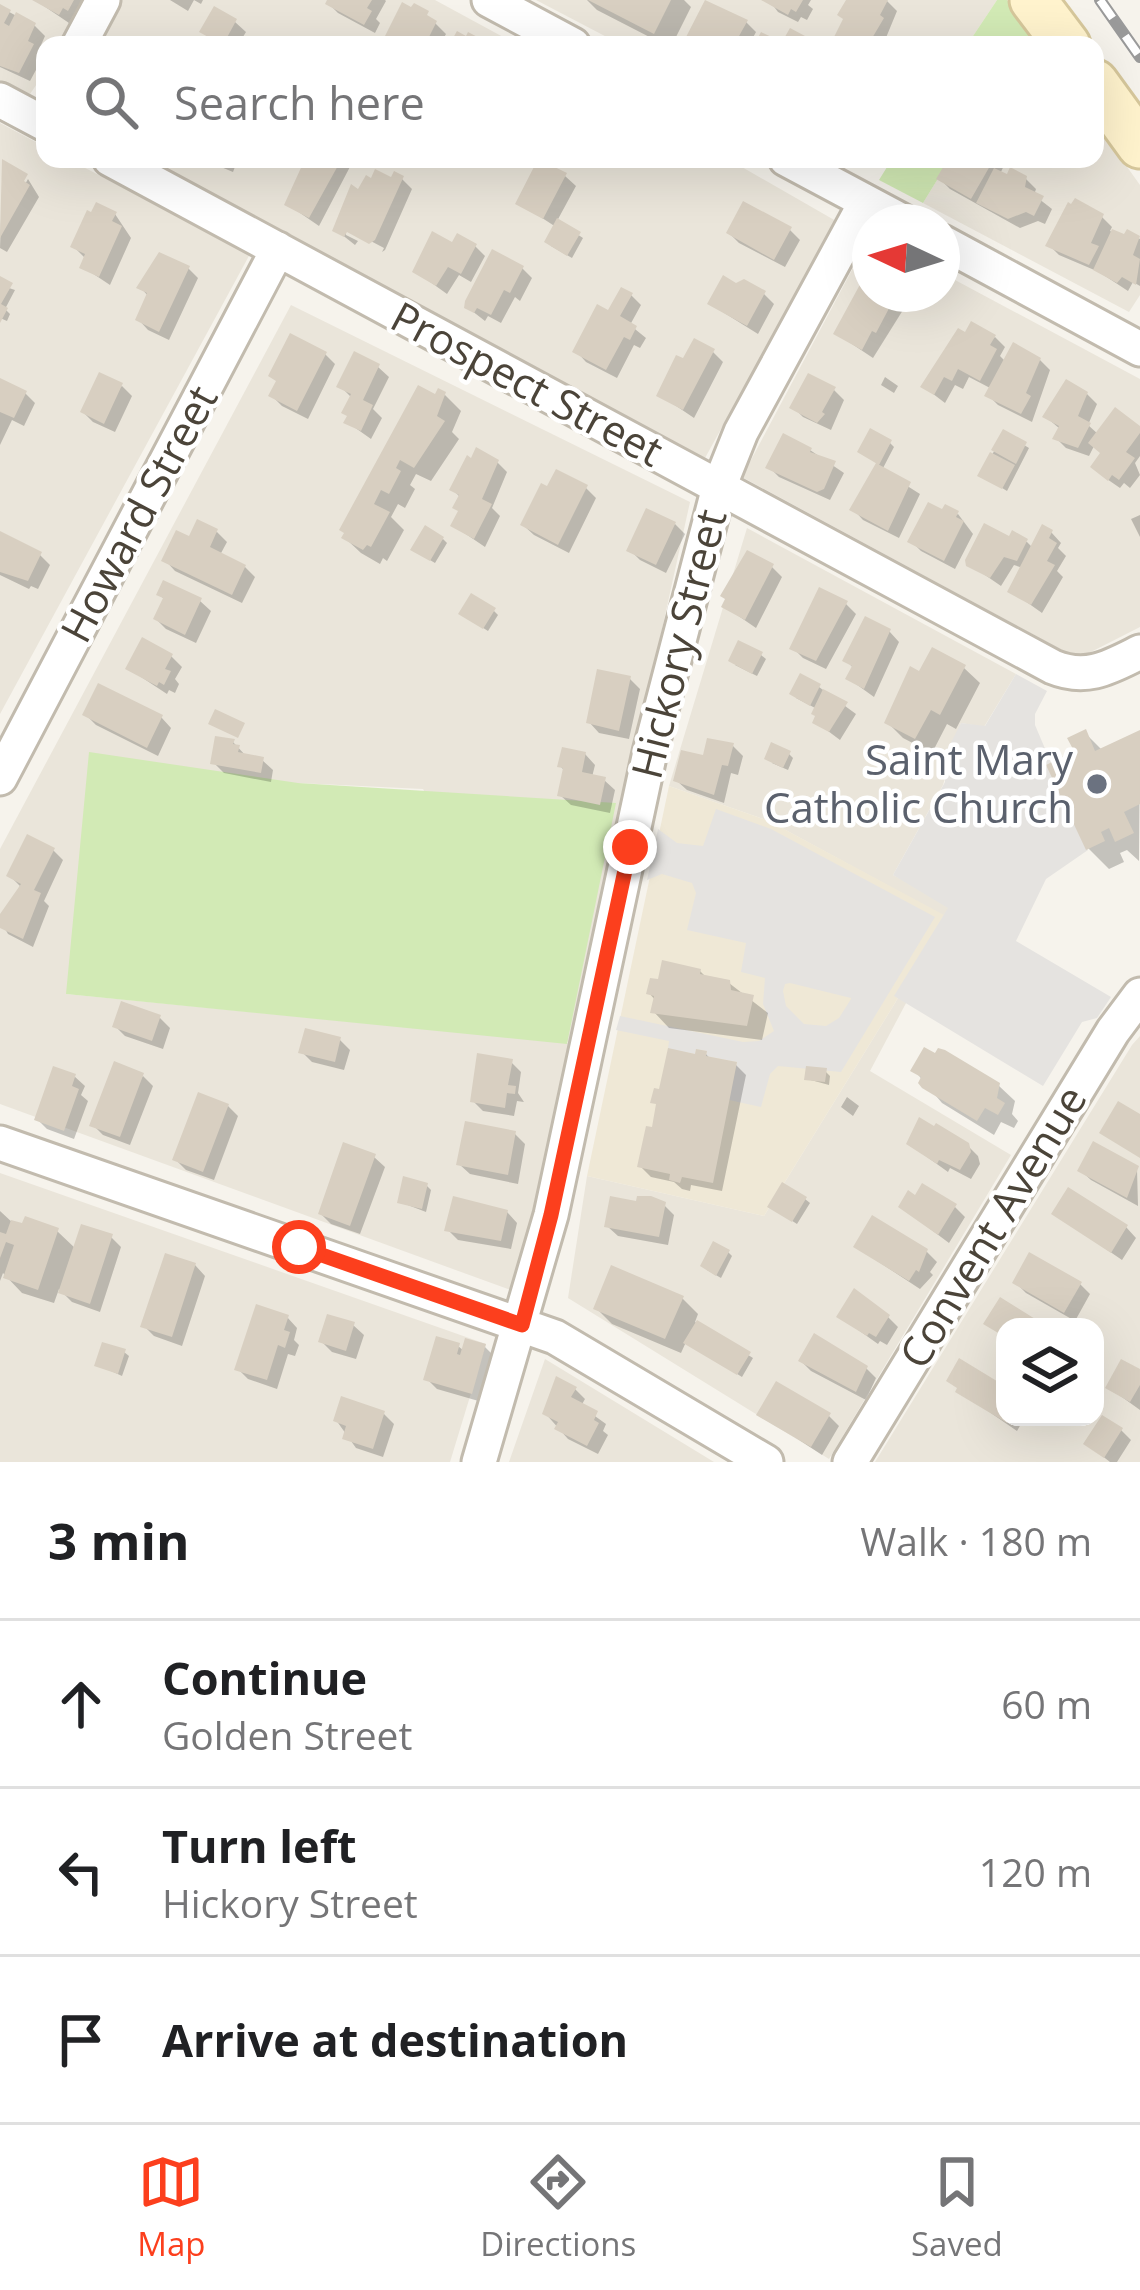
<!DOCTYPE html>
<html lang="en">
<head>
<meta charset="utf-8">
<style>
  :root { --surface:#fff; --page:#f6f6f6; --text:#202124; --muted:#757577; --line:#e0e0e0; --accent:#fc3f1d }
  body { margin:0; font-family:"Open Sans",sans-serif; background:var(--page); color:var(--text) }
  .controls { position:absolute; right:36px; bottom:36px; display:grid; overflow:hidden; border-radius:24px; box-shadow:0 12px 48px #0002 }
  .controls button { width:108px; height:108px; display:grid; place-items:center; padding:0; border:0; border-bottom:3px solid var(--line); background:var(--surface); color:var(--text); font:60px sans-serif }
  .compass { position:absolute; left:852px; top:204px; width:108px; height:108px; border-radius:50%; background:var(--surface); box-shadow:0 12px 48px #0002; rotate:274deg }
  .stop { position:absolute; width:36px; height:36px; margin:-27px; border:9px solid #fc3f1d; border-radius:50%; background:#fff }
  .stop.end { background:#fc3f1d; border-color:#fff; box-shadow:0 3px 12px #0008 }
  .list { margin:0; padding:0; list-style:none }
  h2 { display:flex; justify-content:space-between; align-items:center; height:156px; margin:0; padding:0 48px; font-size:51px }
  h2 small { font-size:39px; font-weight:400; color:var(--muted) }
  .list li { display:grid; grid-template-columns:78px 1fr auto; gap:36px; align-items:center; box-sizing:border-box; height:168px; padding:0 48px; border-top:3px solid var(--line) }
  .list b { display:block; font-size:45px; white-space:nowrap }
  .list p { margin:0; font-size:39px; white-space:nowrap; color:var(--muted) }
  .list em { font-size:39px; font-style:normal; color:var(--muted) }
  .icon { flex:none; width:66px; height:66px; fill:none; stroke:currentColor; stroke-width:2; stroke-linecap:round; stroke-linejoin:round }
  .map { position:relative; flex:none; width:1140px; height:1462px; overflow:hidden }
  .search { position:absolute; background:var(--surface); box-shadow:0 12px 48px #0002; left:36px; right:36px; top:36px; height:132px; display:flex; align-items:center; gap:30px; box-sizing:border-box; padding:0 42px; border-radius:24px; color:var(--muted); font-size:45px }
  .sheet { height:660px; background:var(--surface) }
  nav { display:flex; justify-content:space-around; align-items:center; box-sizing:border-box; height:168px; border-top:3px solid var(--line); background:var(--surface); font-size:33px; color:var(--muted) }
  nav a { display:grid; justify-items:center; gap:6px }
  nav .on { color:var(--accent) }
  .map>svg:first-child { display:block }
  .residential { fill:#eae5da; fill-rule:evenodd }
  .education { fill:#efe8d6 }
  .green { fill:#d2eab5 }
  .parking { fill:#e5e3e0; fill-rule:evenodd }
  .shadow { fill:#0003 }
  .building { fill:#d8cfc1 }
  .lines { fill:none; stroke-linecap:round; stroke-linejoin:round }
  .minor-casing { stroke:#c2bbae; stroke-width:39 }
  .secondary-casing { stroke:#d6c79b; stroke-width:51 }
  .minor { stroke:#fff; stroke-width:33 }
  .secondary { stroke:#fff3cd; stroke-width:45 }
  .rail-casing { stroke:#9a9a9a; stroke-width:12 }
  .rail { stroke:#fff; stroke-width:8; stroke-dasharray:22; stroke-linecap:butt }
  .route { stroke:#fc3f1d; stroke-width:15 }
  .worship-dot { fill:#6b7280; stroke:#fff; stroke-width:4.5 }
  .labels { text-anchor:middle; stroke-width:9; stroke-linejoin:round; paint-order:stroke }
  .street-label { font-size:42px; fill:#4b4439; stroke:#fff }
  .worship-label { font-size:42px; fill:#5b616d; stroke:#fff; text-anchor:end }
</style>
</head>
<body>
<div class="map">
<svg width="1140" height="1462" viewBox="0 0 1140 1462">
  <rect width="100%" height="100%" fill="#f6f3ec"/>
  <path class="residential" d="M0,0H84L60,45H45V72L30,94L0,84Z
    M121,0H435L518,45H97Z
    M536,0H997L967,45H622Z
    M1095,122L1140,185V295L1129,312L923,203L950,159H1095Z
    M0,123L45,147V159H68L250,254L0,714Z
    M144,159H728L836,221L705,458Z
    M870,236V294H942V273L1140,379V627L1085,655H1071L742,477Z
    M291,305L690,502L516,1292L0,1104V849ZM298,783L423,789L568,1043L66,994Z
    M747,528L1016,674L984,727L961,723L943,785L893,875L957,907L870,1071L1011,1155L829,1459L568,1298L587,1176L764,1216L895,1003L944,916L769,821L669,786Z
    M1140,1036V1462H875L1132,1045ZM1005,1327H1095V1417H1005Z
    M0,1173L486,1344L450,1462H0Z
    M545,1359L714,1462H509Z"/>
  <path class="education" d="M669,786L769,821L944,915L895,1003L764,1216L587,1176Z"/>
  <path class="green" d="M997,0H1007L1031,32L1022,45H967Z
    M892,159H950L923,203L879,180Z
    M89,752L298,783L616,803L567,1044L66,994Z"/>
  <path class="parking" d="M1016,674L1047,691L1035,714V725L1088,850L1046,879L1016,941L1111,997L1097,1018L1082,1022L1043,1086L894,996L948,908L893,875L945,782V774L938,768L961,723L985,726Z
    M716,809L771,829L935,917L841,1072L778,1066L770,1074L761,1107L729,1100L737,1062L706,1056L707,1051L696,1049L695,1054L668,1049L669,1041L616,1030L620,1016L743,1042L759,1041L774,1031L763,1004L765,978L741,972L746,943L687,930L696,893L692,883L662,874L647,880L658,829L677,843L703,846ZM790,983L851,998V999L839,1018L826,1026L804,1024L786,1006L783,991L785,984Z"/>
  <path class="shadow" d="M35,0H82L87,4L79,19L73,16L69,23Z
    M170,0H203L201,4L194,0L188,11Z
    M330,0H385L386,1L376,19L380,23L375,33L338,13L328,3Z
    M587,0H684L691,7L672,45H665L597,10Z
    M769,0H811L808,5L813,9L807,20L801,17L798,22L778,12Z
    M850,0H886L897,11L883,45H835Z
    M0,7L35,26L45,36L38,52L43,57L30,81L0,67Z
    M235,22L246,32L238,45H219L203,31Z
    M746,22L756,32L749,45H695L689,39Z
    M435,23L446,34L440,45H399Z
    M196,159H238L233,172L209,162L207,166Z
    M309,159H347L352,163L319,226L287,204Z
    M951,159H1007L1000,174L1025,178L1036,189L1034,195L1052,209L1045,224L1038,221L1020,228L950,189L940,179Z
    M3,163L19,195L28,179L39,197L7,252L0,248Z
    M565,176L576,186L557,221L583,238L572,258L551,246L556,227L519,203Z
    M402,179L412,189L385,250L382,252L384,248L346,228V235L358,241L355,245L336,230L360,193Z
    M115,214L131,238L110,285L83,267L84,257L74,247Z
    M1102,217L1112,227L1110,231L1126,238L1128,233L1140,239V286L1133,282L1128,291L1099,272L1059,255L1049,245Z
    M790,230L800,240L785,267L739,243L729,233Z
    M475,246L485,256L471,282L459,275L447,294L415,271Z
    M188,268L198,278L169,340L148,330L138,319L149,297L140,287Z
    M522,268L532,278L520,301L515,297L501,323L488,316L485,321L467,307Z
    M0,285L15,290L5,309L10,314L7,321L0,318Z
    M870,286V294H883L903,310L873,358L837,334Z
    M764,294L774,304L758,334L710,304Z
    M631,295L641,305L630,325L646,338L640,348L634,345L617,378L586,362L576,351Z
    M995,337L1005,347L1000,356L1006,362L1040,360L1050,370L1032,422L998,405L988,395L992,389L969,377L963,389L955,385L945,403L924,387Z
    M713,352L723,362L694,418L660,395L684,362Z
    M325,354L335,364L308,419L282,406L272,396Z
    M378,367L389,377L373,409L382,418L371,439L347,422L352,398L340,386Z
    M885,377L898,386L894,393L881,385Z
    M0,381L25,393L35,403L24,426L12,420L0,445Z
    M122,386L132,396L115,432L93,422L83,412Z
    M834,390L844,400L831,430L803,417L793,407Z
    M1087,394L1097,404L1088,425L1098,434L1140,430V456L1135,463L1140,475L1130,488L1124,483L1120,488L1104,477L1103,455L1094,446L1089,456L1066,448L1056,438L1060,429L1046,417Z
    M445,395L461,411L452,432L459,439L431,481L416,474L410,485L415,489L405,508L398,504L391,517L404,530L387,561L383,558L380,564L361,553L345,538L436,398Z
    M1004,433L1029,448L1007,491L981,475Z
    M890,443L894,447L882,470L920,494L899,538L863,520L853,509Z
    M810,450L844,473L830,500L779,477L769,467Z
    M497,462L507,472L492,508L500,516L485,547L454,526L461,513V498L452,489Z
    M586,488L596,498L569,553L534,535L523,525Z
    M958,514L973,534L955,569L921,551L911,541Z
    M1140,515V537L1131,519Z
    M675,524L685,534L666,573L640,560L630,550Z
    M217,532L227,542L220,555L245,567L255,577L242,603L175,571L165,560L190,540Z
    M1051,532L1061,543L1058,548L1066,556L1057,571L1063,577L1042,613L1011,591L1023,568L1014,565L1001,586L969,564L1010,540L1027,542L1033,548Z
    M0,535L40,555L50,565L38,589L31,586L29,589L0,575Z
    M443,539L447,543L435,563L418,553Z
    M772,567L782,577L756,628L724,606Z
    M159,594L200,601L211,611L196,643L166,629L156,619L165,600Z
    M846,604L856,614L826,669L803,658L793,648Z
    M494,611L498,615L488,631L466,617Z
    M889,631L899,642L874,697L849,679L854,669L846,660Z
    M761,655L766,659L757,676L735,665Z
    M171,656L182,667L175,679L179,684L175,693L169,690L167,694L129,669Z
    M964,668L980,683L956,729L947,724L932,753L903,738L887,722Z
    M630,679L640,689L629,739L599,733L589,722Z
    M819,687L856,714L840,740L816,722L817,709L796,698Z
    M86,715L161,717L171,728L158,756L96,725Z
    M1085,733L1102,750L1140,733L1139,861L1127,850L1120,853L1124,862L1109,869L1088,848L1078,753Z
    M233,742L247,757L262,760L273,770L271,782L224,773L214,763Z
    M733,746L743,756L738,775L731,773L724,803L687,790L676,780L705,759Z
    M585,754L595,765L592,777L604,780L615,790L610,813L571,805L560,795L565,771L560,766Z
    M789,754L793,758L788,770L772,763Z
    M53,850L63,860L44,901L49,906L33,947L8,934L0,920L20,886L10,876Z
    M700,971L707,978L729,983L768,1013L762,1040L669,1028L654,1012L656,1001L649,993Z
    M160,1018L170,1028L163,1049L125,1036L115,1026Z
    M340,1040L350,1050L344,1070L312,1062L302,1052Z
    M706,1054L712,1061L736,1065L746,1075L722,1191L691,1185L690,1191L682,1189L674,1182L651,1177L641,1167L659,1107L697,1057Z
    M511,1062L521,1072L518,1093L524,1102L517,1101L514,1116L483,1111L473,1101Z
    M914,1070L998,1085L1015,1101L1012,1114L1018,1121L1014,1128L1001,1122L994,1135L942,1103Z
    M825,1071L830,1076L829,1085L807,1079Z
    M74,1076L85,1086L81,1095L88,1101L74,1139L47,1129L37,1119Z
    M143,1076L153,1086L130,1145L103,1135L93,1125Z
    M847,1097L859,1106L853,1116L841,1107Z
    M228,1106L238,1116L214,1180L186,1170L176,1160Z
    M935,1131L967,1145L978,1156L980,1164L971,1179L950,1168L948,1172L909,1144Z
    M515,1134L525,1144L518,1184L470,1174L459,1164Z
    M374,1157L385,1167L360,1234L331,1224L321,1214Z
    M1137,1169L1138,1206L1091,1180L1080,1170Z
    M427,1186L431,1190L426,1212L400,1202Z
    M805,1199L810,1203L797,1224L775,1210Z
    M664,1205L674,1215L668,1245L618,1236L607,1226Z
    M901,1207H955L965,1217L949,1243Z
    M0,1211L14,1224L57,1231L76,1249L111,1237L121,1247L100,1312L72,1302L59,1289L54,1303L22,1293L3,1273L0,1281Z
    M507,1212L517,1223L511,1249L458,1240L448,1230Z
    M1055,1214L1126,1227L1136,1238L1122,1260Z
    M856,1247L927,1252L937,1262L930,1272L933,1275L920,1289Z
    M728,1252L732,1256L721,1278L707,1270Z
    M195,1265L205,1276L182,1346L154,1336L144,1326Z
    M1016,1283L1080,1284L1090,1294L1075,1321L1026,1293Z
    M682,1298L698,1314L695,1322L753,1358L742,1377L686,1342L681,1353L612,1324L596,1308Z
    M287,1317L297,1328L294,1340L299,1345L295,1356L288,1354L277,1389L248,1379L238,1369Z
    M840,1317H888L898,1327L887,1345L880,1341L878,1344Z
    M353,1325L364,1335L356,1359L332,1352L321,1341Z
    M458,1346L464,1351L485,1347L495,1357L482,1402L437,1389L427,1379Z
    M124,1352L129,1356L122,1376L98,1365Z
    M801,1361L866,1368L876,1378L866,1400L811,1371Z
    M1140,1373V1410L1108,1387Z
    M575,1389L585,1399L581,1406L606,1424L603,1431L608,1435L598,1454L568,1439L545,1413Z
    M1005,1389V1417H1025L1017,1431L959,1391Z
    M384,1414L394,1424L383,1457L356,1448L336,1420Z
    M760,1414L829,1416L839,1426L822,1455Z
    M1121,1430L1131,1440L1117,1462H1110L1087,1444Z"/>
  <path class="building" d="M32,0H74L68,11L63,8L59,15Z
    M327,0H372L367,8L372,11L364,25L325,4Z
    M588,0H671L654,34Z
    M705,0L748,20L734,45H695L685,39Z
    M761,0H803L796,12L791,9L788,15Z
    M846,0H888L880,15L884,18L868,45H830L843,19L837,15Z
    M402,2L411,7L414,3L429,11L427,15L437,21L425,45H398L385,36Z
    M0,4L11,10L4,23L9,26L16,12L36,23L28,41L34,44L19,73L0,66Z
    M214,6L237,19L223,45L199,32Z
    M790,28L805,36L801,45H754L761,32L782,42Z
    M457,31L466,36L468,32L485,41L483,45H449Z
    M2,159L28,174L24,181L30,185L0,238Z
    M305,159H339L340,162L309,218L284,205Z
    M538,159L567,173L543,219L515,204Z
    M948,159H994L971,199L936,179Z
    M1010,167L1027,176L1025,187L1044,196L1034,216L1026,212L1008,219L976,203L994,168L1007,174Z
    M375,169L391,177L394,171L404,176L375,240L369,244L347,232L344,237L332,231L351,184L358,189L366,175L371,178Z
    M1075,198L1104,214L1091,243L1099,246L1089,265L1045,246L1068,202L1071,204Z
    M743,201L792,227L774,260L726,233Z
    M96,202L117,212L112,221L122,226L99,277L79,268L85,254L70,247L87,210L91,212Z
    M557,218L581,232L567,256L544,242Z
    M1112,229L1124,234L1127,229L1140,236L1133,255L1140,259L1136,285L1122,277L1117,283L1093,270Z
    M432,231L452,242L457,233L477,244L461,274L448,267L436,286L412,272Z
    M492,249L524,266L510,293L504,290L491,315L477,308L474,313L464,308L465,301Z
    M159,252L190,266L159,332L135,320L147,293L136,288Z
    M723,275L736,283L744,279L766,291L747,326L707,304Z
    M0,276L13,283L1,304L8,308L0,323Z
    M863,279L870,282V294L895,297L876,333L872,331L862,350L833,334Z
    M621,287L633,293L620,316L637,326L630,340L624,337L606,370L572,352L597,304L608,310Z
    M971,321L996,335L990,345L997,349L980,381L958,369L952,381L944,377L934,395L920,387L958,328L965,332Z
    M290,333L327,352L297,411L268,396L276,381L268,376Z
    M694,338L715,349L683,410L656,396L676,355L683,358Z
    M1013,342L1041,358L1026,393L1031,396L1021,414L984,396Z
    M354,351L380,364L363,400L373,405L361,431L343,423L347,416L341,413L351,394L336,387Z
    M99,372L123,383L104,424L80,412Z
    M808,373L836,387L822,412L825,414L817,423L789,408Z
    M0,378L27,391L14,418L0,412Z
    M1066,379L1088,392L1078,416L1091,423L1078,448L1052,439L1059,426L1042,417Z
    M418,385L435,394L438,388L446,392L437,416L445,421L414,468L400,460L396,468L401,471L389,494L381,490L374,504L390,512L371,547L367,545L363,550L341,538L344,533L339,530Z
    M1115,407L1140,426V433L1126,452L1135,458L1119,480L1112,475L1108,481L1090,467L1100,453L1088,443Z
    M870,428L892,440L879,465L857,452Z
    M1003,429L1027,442L1016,464L991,450Z
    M783,433L812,448L810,452L836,461L824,489L817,492L765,468Z
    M476,447L499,460L482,499L492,504L474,539L450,526L458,511L452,508L459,495L449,490L467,455L471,458Z
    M990,452L1015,465L1002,489L977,476Z
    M876,463L911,482L888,531L849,510Z
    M556,469L588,485L558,545L520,525L541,483L547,486Z
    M928,502L942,509L945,504L959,511L956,517L964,521L944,561L907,542Z
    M646,508L676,522L656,565L626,551Z
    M197,519L218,529L210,547L246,565L232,595L161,561L176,530L189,536Z
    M984,523L1009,536L1012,530L1028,539L1017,561L1004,557L990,578L966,566L965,560Z
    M1042,524L1053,530L1049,538L1057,543L1047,561L1055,565L1031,605L1007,592Z
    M425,525L444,537L430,561L410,550Z
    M0,531L42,552L28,581L0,572Z
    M747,550L774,564L745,620L721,607L725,599L720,596Z
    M163,580L202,598L185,635L153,619L163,598L156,595Z
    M819,587L848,601L816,661L789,649Z
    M471,593L496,608L483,629L458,614Z
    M865,616L891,629L864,689L845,679L852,666L842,661Z
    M142,637L173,654L165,669L171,671L164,685L159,682L157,686L125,669Z
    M738,640L763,652L752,674L728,661Z
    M932,647L966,665L940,715L931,710L915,739L884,723L910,666L919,671Z
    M597,669L631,676L619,731L586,723Z
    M800,673L821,684L810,706L789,694Z
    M98,683L163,715L147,748L82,715Z
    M823,689L848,702L829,732L812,723L815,716L811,714Z
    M215,709L245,723L238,738L208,724Z
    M1086,729L1095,751L1140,730V804L1124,812L1134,833L1115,842L1109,828L1101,832L1105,841L1086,850L1046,765L1074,751L1067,738Z
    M215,736L235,739L233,744L240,745L238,752L264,757L261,773L210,764Z
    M707,738L734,743L728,766L722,765L714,795L673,781L681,750L703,755Z
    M771,742L791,751L783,768L764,759Z
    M562,747L586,752L582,772L606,777L600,805L557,796L563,768L557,767Z
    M27,834L55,848L34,890L41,893L23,939L0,928V914L21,884L6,876Z
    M662,960L701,969L700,974L730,980L731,990L754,995L747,1026L650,1013L654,996L646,994L650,978L658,979Z
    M121,1001L161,1015L152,1041L112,1027Z
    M305,1028L341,1037L335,1062L298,1053Z
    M924,1047L935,1053L938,1048L945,1050L1000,1083L997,1098L1005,1103L998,1115L985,1108L977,1121L922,1088L918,1083L921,1077L910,1071Z
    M668,1048L695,1054L696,1049L707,1051L706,1056L737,1062L713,1183L682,1177L680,1183L669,1180L670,1174L637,1167L646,1126L652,1127L656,1104L650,1103L654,1088L659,1089Z
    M477,1053L513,1059L508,1085L516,1086L515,1094L507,1093L505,1108L470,1102Z
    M114,1061L144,1073L120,1137L89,1126Z
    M53,1066L76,1074L72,1086L79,1089L64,1131L34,1120Z
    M806,1066L827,1068L825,1082L804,1080Z
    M198,1092L229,1104L203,1172L172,1160Z
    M1118,1101L1140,1114V1158L1099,1133Z
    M919,1117L934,1126L936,1123L969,1143L971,1152L960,1170L939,1160L937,1164L906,1144Z
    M465,1121L516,1131L508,1175L456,1165Z
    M1093,1141L1139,1166L1127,1198L1077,1171Z
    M343,1142L376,1154L350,1226L318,1214Z
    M403,1176L428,1183L422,1209L397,1203Z
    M782,1182L807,1197L792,1222L767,1207Z
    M922,1183L957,1204L938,1235L898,1207L908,1190L915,1195Z
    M1068,1187L1128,1225L1111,1253L1051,1214Z
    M453,1196L508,1210L501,1241L444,1231Z
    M610,1196L636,1201L637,1196H651L666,1202L659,1237L604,1227Z
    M872,1215L928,1249L919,1272L916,1270L909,1281L853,1247Z
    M25,1216L59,1228L38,1290L3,1278L14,1245L6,1242L0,1258V1232L6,1234L11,1220L22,1223Z
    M81,1224L113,1234L90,1304L58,1293Z
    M713,1241L730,1250L716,1276L700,1266Z
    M1029,1252L1082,1282L1064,1313L1012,1283Z
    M165,1253L196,1263L172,1337L140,1327Z
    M611,1265L684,1296L665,1339L593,1309Z
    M854,1288L890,1315L876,1337L869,1333L867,1336L836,1317Z
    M1000,1297L1048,1327H1005V1337L983,1324Z
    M256,1304L289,1315L284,1330L290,1332L285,1348L278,1345L267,1380L234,1370Z
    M327,1314L355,1322L346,1351L318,1342Z
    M697,1320L751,1352L737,1375L683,1343Z
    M814,1333L868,1366L856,1392L798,1361Z
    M436,1336L460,1343L457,1354L460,1355L465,1338L486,1344L472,1394L423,1380Z
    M102,1342L126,1349L118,1374L94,1366Z
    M959,1358L1005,1386V1417H1010L1007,1423L955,1392L957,1388L946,1381Z
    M1121,1359L1140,1369V1385L1130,1402L1105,1388Z
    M556,1376L577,1387L571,1397L598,1411L594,1420L599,1423L587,1446L554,1429L558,1422L542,1414Z
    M776,1381L831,1413L811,1447L756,1415Z
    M341,1396L385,1411L373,1449L342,1439L346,1426L333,1421Z
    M1102,1415L1123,1428L1104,1458L1083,1444Z"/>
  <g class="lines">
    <defs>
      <path id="minor" d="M489,0L573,45
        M79,45L103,0
        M0,100L45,124
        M110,159L1053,667C1087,681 1110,667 1140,652
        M786,159L904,222
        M942,242L1140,349
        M0,778L278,249
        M0,1143L555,1337L766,1462
        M479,1462L551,1215L650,752L719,487L741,432L866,202
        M850,1462L1113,1031L1140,995"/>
      <path id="secondary" d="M1033,0L1067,45
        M1095,83L1140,145"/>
    </defs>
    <use href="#minor" class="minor-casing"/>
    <use href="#secondary" class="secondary-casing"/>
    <use href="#minor" class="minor"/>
    <use href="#secondary" class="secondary"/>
    <defs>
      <path id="rail" d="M1100,0L1140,57"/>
    </defs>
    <use href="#rail" class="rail-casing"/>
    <use href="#rail" class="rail"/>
  </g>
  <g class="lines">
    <path class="route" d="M299,1247L522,1325L551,1215L630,847"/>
  </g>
  <circle class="worship-dot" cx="1097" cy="784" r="12"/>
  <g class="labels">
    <g class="street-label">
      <text transform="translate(527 384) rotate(28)" y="15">Prospect Street</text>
      <text transform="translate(139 514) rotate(-62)" y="15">Howard Street</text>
      <text transform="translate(679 644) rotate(-76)" y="15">Hickory Street</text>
      <text transform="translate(993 1227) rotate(-59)" y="15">Convent Avenue</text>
    </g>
    <g class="worship-label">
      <text x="1073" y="775">Saint Mary<tspan x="1073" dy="48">Catholic Church</tspan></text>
    </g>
  </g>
</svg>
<div class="controls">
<button><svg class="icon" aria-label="layers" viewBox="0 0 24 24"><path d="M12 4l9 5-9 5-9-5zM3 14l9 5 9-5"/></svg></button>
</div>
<svg class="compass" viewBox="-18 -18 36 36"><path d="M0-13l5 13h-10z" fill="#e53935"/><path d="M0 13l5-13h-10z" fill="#757577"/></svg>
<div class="stop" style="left:299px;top:1247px"></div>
<div class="stop end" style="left:630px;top:847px"></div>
<div class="search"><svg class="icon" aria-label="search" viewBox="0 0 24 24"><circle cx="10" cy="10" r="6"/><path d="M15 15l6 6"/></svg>Search here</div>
</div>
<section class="sheet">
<h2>3 min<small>Walk · 180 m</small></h2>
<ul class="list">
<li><svg class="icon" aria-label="ahead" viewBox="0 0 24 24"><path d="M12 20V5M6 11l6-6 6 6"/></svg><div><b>Continue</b><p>Golden Street</p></div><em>60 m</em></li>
<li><svg class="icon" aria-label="left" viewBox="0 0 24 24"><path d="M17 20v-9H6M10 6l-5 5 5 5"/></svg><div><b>Turn left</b><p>Hickory Street</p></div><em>120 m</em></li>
<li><svg class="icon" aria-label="arrive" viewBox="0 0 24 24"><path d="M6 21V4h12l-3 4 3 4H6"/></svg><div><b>Arrive at destination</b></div></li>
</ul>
</section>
<nav>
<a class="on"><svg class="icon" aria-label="map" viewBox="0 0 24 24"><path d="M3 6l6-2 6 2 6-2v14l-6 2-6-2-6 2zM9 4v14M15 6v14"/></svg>Map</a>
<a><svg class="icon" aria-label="directions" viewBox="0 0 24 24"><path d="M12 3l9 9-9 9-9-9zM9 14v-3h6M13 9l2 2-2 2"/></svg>Directions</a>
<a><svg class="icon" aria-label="saved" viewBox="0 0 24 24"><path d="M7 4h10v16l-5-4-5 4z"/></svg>Saved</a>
</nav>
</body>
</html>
